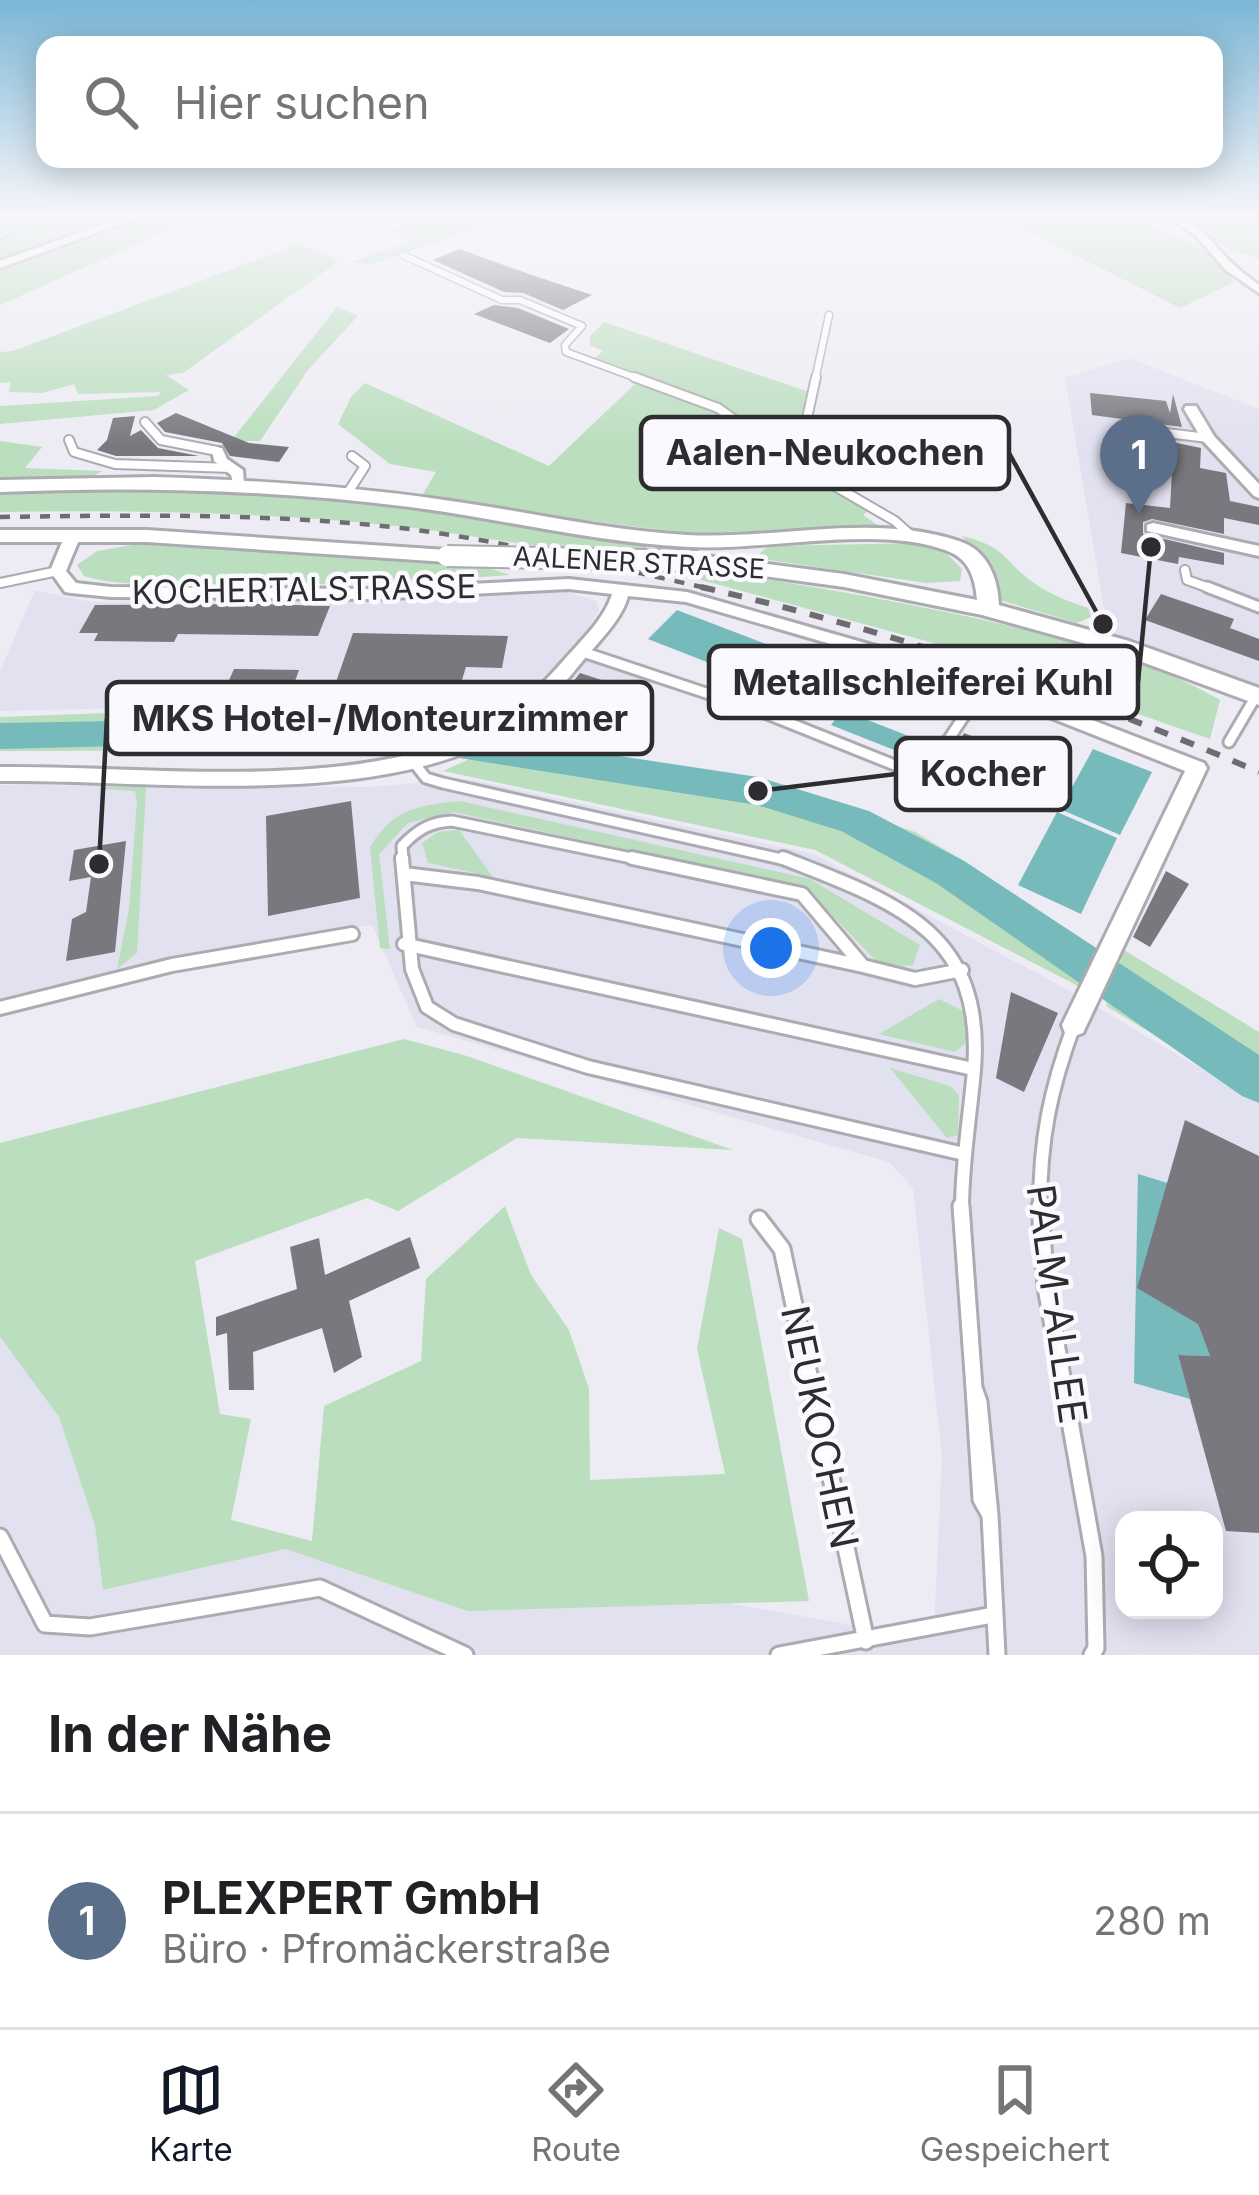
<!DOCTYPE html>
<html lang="de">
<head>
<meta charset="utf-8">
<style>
  :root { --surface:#fff; --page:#f6f6f6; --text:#202124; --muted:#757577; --line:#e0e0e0; --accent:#111827 }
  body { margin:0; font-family:Inter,sans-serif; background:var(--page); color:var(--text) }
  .controls { position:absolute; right:36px; bottom:36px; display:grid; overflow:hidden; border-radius:24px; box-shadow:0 6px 30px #0003 }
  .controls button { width:108px; height:108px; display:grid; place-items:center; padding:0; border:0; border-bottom:3px solid var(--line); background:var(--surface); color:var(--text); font:60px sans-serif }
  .you { position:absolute; left:771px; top:948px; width:42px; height:42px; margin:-30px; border:9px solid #fff; border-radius:50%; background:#1a73e8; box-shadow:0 0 0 18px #1a73e833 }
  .badge { display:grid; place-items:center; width:78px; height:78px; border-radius:50%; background:var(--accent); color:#fff; font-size:39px; font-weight:700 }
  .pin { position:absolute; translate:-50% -99px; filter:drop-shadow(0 3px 6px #0008) }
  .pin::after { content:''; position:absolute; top:63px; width:42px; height:36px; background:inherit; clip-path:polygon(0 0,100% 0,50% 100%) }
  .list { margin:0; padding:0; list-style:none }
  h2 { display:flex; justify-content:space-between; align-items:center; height:156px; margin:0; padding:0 48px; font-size:51px }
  h2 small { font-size:39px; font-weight:400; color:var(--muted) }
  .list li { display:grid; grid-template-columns:78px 1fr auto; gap:36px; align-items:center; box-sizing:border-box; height:216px; padding:0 48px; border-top:3px solid var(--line) }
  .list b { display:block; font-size:45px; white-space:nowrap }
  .list p { margin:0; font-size:39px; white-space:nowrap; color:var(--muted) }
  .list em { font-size:39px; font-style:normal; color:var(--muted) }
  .icon { flex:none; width:66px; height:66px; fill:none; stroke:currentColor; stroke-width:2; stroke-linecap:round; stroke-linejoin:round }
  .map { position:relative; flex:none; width:1259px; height:1655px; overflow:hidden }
  .search { position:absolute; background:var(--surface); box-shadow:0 6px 30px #0003; left:36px; right:36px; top:36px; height:132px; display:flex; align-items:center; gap:30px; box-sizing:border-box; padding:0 42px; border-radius:24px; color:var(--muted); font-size:45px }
  .sheet { height:372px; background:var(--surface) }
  nav { display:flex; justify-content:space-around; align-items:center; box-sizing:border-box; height:168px; border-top:3px solid var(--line); background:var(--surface); font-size:33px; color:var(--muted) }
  nav a { display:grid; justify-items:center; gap:6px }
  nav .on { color:var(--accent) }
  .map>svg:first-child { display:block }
  .built { fill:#e2e1f0; fill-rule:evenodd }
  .green { fill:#bbdebe }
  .water { fill:#77babc }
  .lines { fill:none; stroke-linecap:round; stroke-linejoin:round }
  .stream-far1 { stroke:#77babc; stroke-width:3 }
  .stream { stroke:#77babc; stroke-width:8 }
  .river { fill:#77babc; fill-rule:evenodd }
  .building { fill:#78787e }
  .lane-far4-casing { stroke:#ababb1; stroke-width:9 }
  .lane-far3-casing { stroke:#ababb1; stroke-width:12 }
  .lane-far2-casing { stroke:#ababb1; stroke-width:15 }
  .lane-far1-casing { stroke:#ababb1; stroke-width:18 }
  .lane-casing { stroke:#ababb1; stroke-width:21 }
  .street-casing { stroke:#ababb1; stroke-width:6 }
  .secondary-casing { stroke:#ababb1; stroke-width:6 }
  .lane-far4 { stroke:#fff; stroke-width:6 }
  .lane-far3 { stroke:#fff; stroke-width:8 }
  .lane-far2 { stroke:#fff; stroke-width:9 }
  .lane-far1 { stroke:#fff; stroke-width:12 }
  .lane { stroke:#fff; stroke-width:15 }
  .street { fill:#fff; fill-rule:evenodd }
  .secondary { fill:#fff; fill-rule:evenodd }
  .rail-far1 { stroke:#6d6d71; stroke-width:4.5; stroke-dasharray:10 10; stroke-linecap:butt }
  .rail { stroke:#6d6d71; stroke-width:6; stroke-dasharray:14 14; stroke-linecap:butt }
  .secondary-bridge-casing { stroke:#ababb1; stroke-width:24; stroke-linecap:butt }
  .secondary-bridge { stroke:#fff; stroke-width:20 }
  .labels { text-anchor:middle; stroke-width:9; stroke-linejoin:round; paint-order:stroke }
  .far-street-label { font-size:27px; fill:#2d2d30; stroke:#fafafe }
  .street-label { font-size:33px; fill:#2d2d30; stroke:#fafafe }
  .near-street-label { font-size:39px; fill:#2d2d30; stroke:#fafafe }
  .leader { fill:none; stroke:#2d2d30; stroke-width:4.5 }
  .callout-dot { fill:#2d2d30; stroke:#fafafe; stroke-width:4.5 }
  .callout { fill:#fafafe; stroke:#2d2d30; stroke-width:4.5 }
  .callout-label { font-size:36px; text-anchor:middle; font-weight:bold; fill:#2d2d30 }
</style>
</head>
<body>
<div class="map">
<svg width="1259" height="1655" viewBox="0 0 1259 1655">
  <rect width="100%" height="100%" fill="#edecf4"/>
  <path class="built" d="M1129,358L1259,409V692L1109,638L1065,378Z
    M520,588L564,591L597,601L599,610L575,650L656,680L610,751L340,708L331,703L0,711V671L35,590L91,602L359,600Z
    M468,779L814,854L1070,991L1259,1103V1655H0V1337L59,1417L95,1526L104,1590L345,1536L858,1626L934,1631L942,1457L913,1188L889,1162L417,1027L372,925L170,959L0,1003V785L368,787ZM1124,1520H1214V1610H1124Z"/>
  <path class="green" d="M0,215H133L4,263L10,265L145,215H218L157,235L0,305Z
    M437,215H486L499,220L370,265L351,262L411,242L392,230Z
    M996,215H1132L1213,254L1234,282L1180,308Z
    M1170,215H1259V259L1224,247Z
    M299,244L339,261L183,373L166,375L189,390L154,410L0,424V406L158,396L161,392L78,394L74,384L43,393L9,392L11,382L0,383V352L13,351Z
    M337,307L358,316L308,370L260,441H231Z
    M604,322L809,392L796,454L723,407L592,360L603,351L590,345V336Z
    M637,382L724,414L804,474L868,511L863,515L886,531L700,535L420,499L436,472L390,464L338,424L351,397L365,383L549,466Z
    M0,441L42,447L25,468L102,471L84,482L0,487Z
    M238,486L413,505L647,541L645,555C558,554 475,534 388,525C259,512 130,510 0,512V489Z
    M962,536C1010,548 1001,560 1034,583C1051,595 1068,601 1088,608L1091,617L1077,623L996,599L987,563Z
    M921,543L946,553L962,569L960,581L926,583L755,558L768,546Z
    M138,544L480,565L510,575C404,583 300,586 194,584C159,583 118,587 84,576L77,565L97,551Z
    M691,569C781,580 868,596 956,614C1045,633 1141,654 1220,700L1210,739L930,642L668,571Z
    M326,705L455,730L390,750L0,751V717Z
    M505,743L775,785L915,832L971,865L1086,947L1080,987L815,850L443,771Z
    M104,787H146L137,953L117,969L129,909L137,801L135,791L101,789Z
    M460,801L810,879L920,945L913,965L898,967L876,961L807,889L453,812L408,823L379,854L390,949L380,948L370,847C394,808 417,806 460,801Z
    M458,830H459L493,877L428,863L422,843L438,832Z
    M1124,950L1259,1032V1098L1106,1006Z
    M939,999L963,1011L972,1037L955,1052L879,1034Z
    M404,1039L467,1056L733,1150L517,1138L398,1211L367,1198L195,1261L220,1414L251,1419L231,1520L312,1541L324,1406L421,1361L426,1279L505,1206L531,1275L569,1330L589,1389L590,1480L725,1474L697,1349L719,1228L742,1239L809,1601L468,1611L286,1549L103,1590L95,1526L59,1417L0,1337V1143Z
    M890,1068L950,1086L959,1095L958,1135L947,1138Z"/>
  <path class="water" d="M677,610L782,650L755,681L648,639Z
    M842,710L937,747L927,763L831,725Z
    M1093,749L1152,772L1120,835L1060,809Z
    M1057,812L1117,838L1081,914L1018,885Z
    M1138,1174L1197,1192L1198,1324L1210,1356L1178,1355L1190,1399L1134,1383Z"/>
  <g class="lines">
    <path class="stream-far1" d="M0,240L44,215"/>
    <path class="stream" d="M1125,994L1126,1006"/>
    <path class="river" d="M241,719L434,728L758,777L869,811L964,861L1259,1055V1103L1242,1096L936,883L841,831L757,805L434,754L241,743L0,749V723Z"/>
  </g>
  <path class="building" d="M459,249L529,274L592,295L563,310L523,293L504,292L433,260Z
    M494,305L518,308L569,329L550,343L474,314Z
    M1090,393L1166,401L1170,413L1173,394L1182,427L1092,415Z
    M176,413L249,443L289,447L279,462L230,456L222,443L165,432L157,423Z
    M135,416L130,436L141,430L158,448L199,456H116L97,450L107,440L113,418Z
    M1167,441L1201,448L1200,468L1226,473L1230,501L1259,507V525L1224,518V534L1152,519L1143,522V534L1224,553V565L1179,557L1178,564L1121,553L1126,503L1170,508L1173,453L1166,452Z
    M1161,594L1234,619L1230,628L1259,639V661L1145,620Z
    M95,605L261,604L330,606L318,636L178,634L174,642L94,641L98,633H79Z
    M353,633L508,636L502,668L466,667L453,709L356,704L362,682H336Z
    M234,669L299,670L289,698L222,696Z
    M580,673L617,685L578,738L540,725Z
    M964,733L993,744L968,788L939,776Z
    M351,801L360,898L268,916L266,816Z
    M126,841L115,952L66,961L72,919L86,912L91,877L69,881L74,850Z
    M1166,871L1189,884L1150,947L1133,937Z
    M1011,992L1058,1013L1024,1092L996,1078Z
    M1185,1120L1259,1156V1533L1226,1531L1178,1355L1210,1356L1198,1324L1137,1288Z
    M410,1237L420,1268L349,1301L362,1357L334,1373L322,1328L253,1352L254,1390H229L227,1333L216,1336V1317L297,1289L290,1247L319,1238L325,1275Z"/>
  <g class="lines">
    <defs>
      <path id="lane-far4" d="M403,255L502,300H520L582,326L565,345L566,352L642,380
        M815,380L829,315"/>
      <path id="lane-far3" d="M634,377L718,408L797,464
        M816,377L797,464L895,521L914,538
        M145,422L161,440L217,451
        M1150,431L1208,438
        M69,440L74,452L115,464L231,468
        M347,494L365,466L352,456
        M1185,570L1187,580L1215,590
        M0,583L58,571"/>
      <path id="lane-far2" d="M1207,587L1259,607
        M580,651L757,710L912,772H927L968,710L858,670
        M1229,742L1256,696
        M415,764L426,778L443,783L790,861
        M403,861L402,846C417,830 430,822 452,821L646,861"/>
      <path id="lane-far1" d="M402,858L412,969L427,1007L454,1024L588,1067L964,1154
        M632,858L802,894L863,966L915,979L962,970
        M783,858C895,902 985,931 974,1070C970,1116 962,1162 962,1209
        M404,874L478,883L863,966
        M404,944L973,1069
        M0,1008L172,965L352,934
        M1040,1209C1040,1139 1050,1090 1074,1025"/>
      <path id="lane" d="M961,1206L974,1388
        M1040,1206L1046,1287L1094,1556L1096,1648L1092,1655
        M759,1219L782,1249L866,1641
        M974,1388L979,1402L990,1515L981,1499Z
        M990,1515L997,1655
        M0,1537L45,1624L90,1627L320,1588L465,1655
        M779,1655L993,1615"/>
      <path id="street" d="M130,215H145L0,268V261Z
        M1164,215C1198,215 1212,246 1235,266C1242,273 1251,279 1259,285V293L1226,270L1194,234Z
        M1186,406H1196L1214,436L1259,484V498L1254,496L1203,441L1184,409Z
        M212,448H222L227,459L243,470L244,486H234L231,475L214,461Z
        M1153,523L1259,546V556L1147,531V525Z
        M73,530L81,535L66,571L76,583L111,587L370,589L569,579L687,592L970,673L1204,763L1207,768L1083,1033L1074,1036L1065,1033L1062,1025L1185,771L958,681L686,602L628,596C622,620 597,643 581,663C560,689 537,714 508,732C377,811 149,779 0,781V767C148,765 355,795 488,726C518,710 542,685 564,660C581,641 605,618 612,594L569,589L370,599L111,597L71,593L65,592L50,571L65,535Z"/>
      <path id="secondary" d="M154,477C251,480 348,486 444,500C525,511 605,530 687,535C776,540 872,512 959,541C987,550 998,577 999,605L1129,641L1259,688V705L1112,651L982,615L844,587L698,567L688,561L698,555L844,574L977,600C975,577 969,558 945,550C876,525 765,551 690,547C596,543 504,519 410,507C274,490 137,486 0,492V480Z
        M0,530H147L447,550L457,556L447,562L147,542H0Z"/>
    </defs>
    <use href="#lane-far4" class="lane-far4-casing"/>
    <use href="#lane-far3" class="lane-far3-casing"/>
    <use href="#lane-far2" class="lane-far2-casing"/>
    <use href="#lane-far1" class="lane-far1-casing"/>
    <use href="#lane" class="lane-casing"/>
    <use href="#street" class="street-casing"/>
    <use href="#secondary" class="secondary-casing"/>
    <use href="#lane-far4" class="lane-far4"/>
    <use href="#lane-far3" class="lane-far3"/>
    <use href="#lane-far2" class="lane-far2"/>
    <use href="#lane-far1" class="lane-far1"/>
    <use href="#lane" class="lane"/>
    <use href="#street" class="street"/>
    <use href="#secondary" class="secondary"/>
    <path class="rail-far1" d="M0,517C134,515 268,513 401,528C506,541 612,567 715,590"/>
    <path class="rail" d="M701,587C893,631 1078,694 1259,772"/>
    <defs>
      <path id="secondary-bridge" d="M447,556L698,561"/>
    </defs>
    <use href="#secondary-bridge" class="secondary-bridge-casing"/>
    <use href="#secondary-bridge" class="secondary-bridge"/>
  </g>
  <linearGradient id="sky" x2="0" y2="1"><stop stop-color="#7bb6d6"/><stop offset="0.48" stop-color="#f7f6fa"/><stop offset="1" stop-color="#f7f6fa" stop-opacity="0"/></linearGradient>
  <rect width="1259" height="447" fill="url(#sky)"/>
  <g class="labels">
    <g class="far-street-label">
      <text transform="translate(639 563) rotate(3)" y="9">AALENER STRASSE</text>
    </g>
    <g class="street-label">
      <text transform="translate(304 589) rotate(-1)" y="12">KOCHERTALSTRASSE</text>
    </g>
    <g class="near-street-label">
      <text transform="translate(1057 1304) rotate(82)" y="14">PALM-ALLEE</text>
      <text transform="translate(820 1427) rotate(78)" y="14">NEUKOCHEN</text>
    </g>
  </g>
  <path class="leader" d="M1103 624L1009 453M1151 547L1138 682M99 864L107 718M758 791L896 774"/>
  <g class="callout-dot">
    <circle cx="1103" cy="624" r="12"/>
    <circle cx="1151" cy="547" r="12"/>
    <circle cx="99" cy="864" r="12"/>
    <circle cx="758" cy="791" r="12"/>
  </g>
  <g class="callout">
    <rect x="641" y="417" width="368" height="72" rx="12"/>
    <rect x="709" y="646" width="429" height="72" rx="12"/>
    <rect x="107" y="682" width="545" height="72" rx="12"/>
    <rect x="896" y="738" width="174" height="72" rx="12"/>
  </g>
  <g class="callout-label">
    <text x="825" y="465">Aalen-Neukochen</text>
    <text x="923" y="695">Metallschleiferei Kuhl</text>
    <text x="380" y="731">MKS Hotel-/Monteurzimmer</text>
    <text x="983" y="786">Kocher</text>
  </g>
</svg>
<div class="controls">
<button><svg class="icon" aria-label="locate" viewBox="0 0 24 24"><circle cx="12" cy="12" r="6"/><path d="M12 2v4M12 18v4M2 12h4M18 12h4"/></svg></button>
</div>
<div class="you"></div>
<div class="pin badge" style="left:1139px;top:514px;background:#5c6f8a">1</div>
<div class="search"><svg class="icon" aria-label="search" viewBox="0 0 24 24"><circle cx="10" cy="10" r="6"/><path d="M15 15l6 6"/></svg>Hier suchen</div>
</div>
<section class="sheet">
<h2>In der Nähe<small></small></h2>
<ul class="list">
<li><span class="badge" style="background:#5c6f8a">1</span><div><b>PLEXPERT GmbH</b><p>Büro · Pfromäckerstraße</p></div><em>280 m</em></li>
</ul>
</section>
<nav>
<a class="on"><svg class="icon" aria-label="map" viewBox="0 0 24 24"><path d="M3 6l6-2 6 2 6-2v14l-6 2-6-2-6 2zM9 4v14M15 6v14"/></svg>Karte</a>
<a><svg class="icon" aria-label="directions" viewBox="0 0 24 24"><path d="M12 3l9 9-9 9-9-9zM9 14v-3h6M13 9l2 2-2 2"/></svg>Route</a>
<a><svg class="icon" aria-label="saved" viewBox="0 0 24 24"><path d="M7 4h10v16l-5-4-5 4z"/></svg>Gespeichert</a>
</nav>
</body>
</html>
